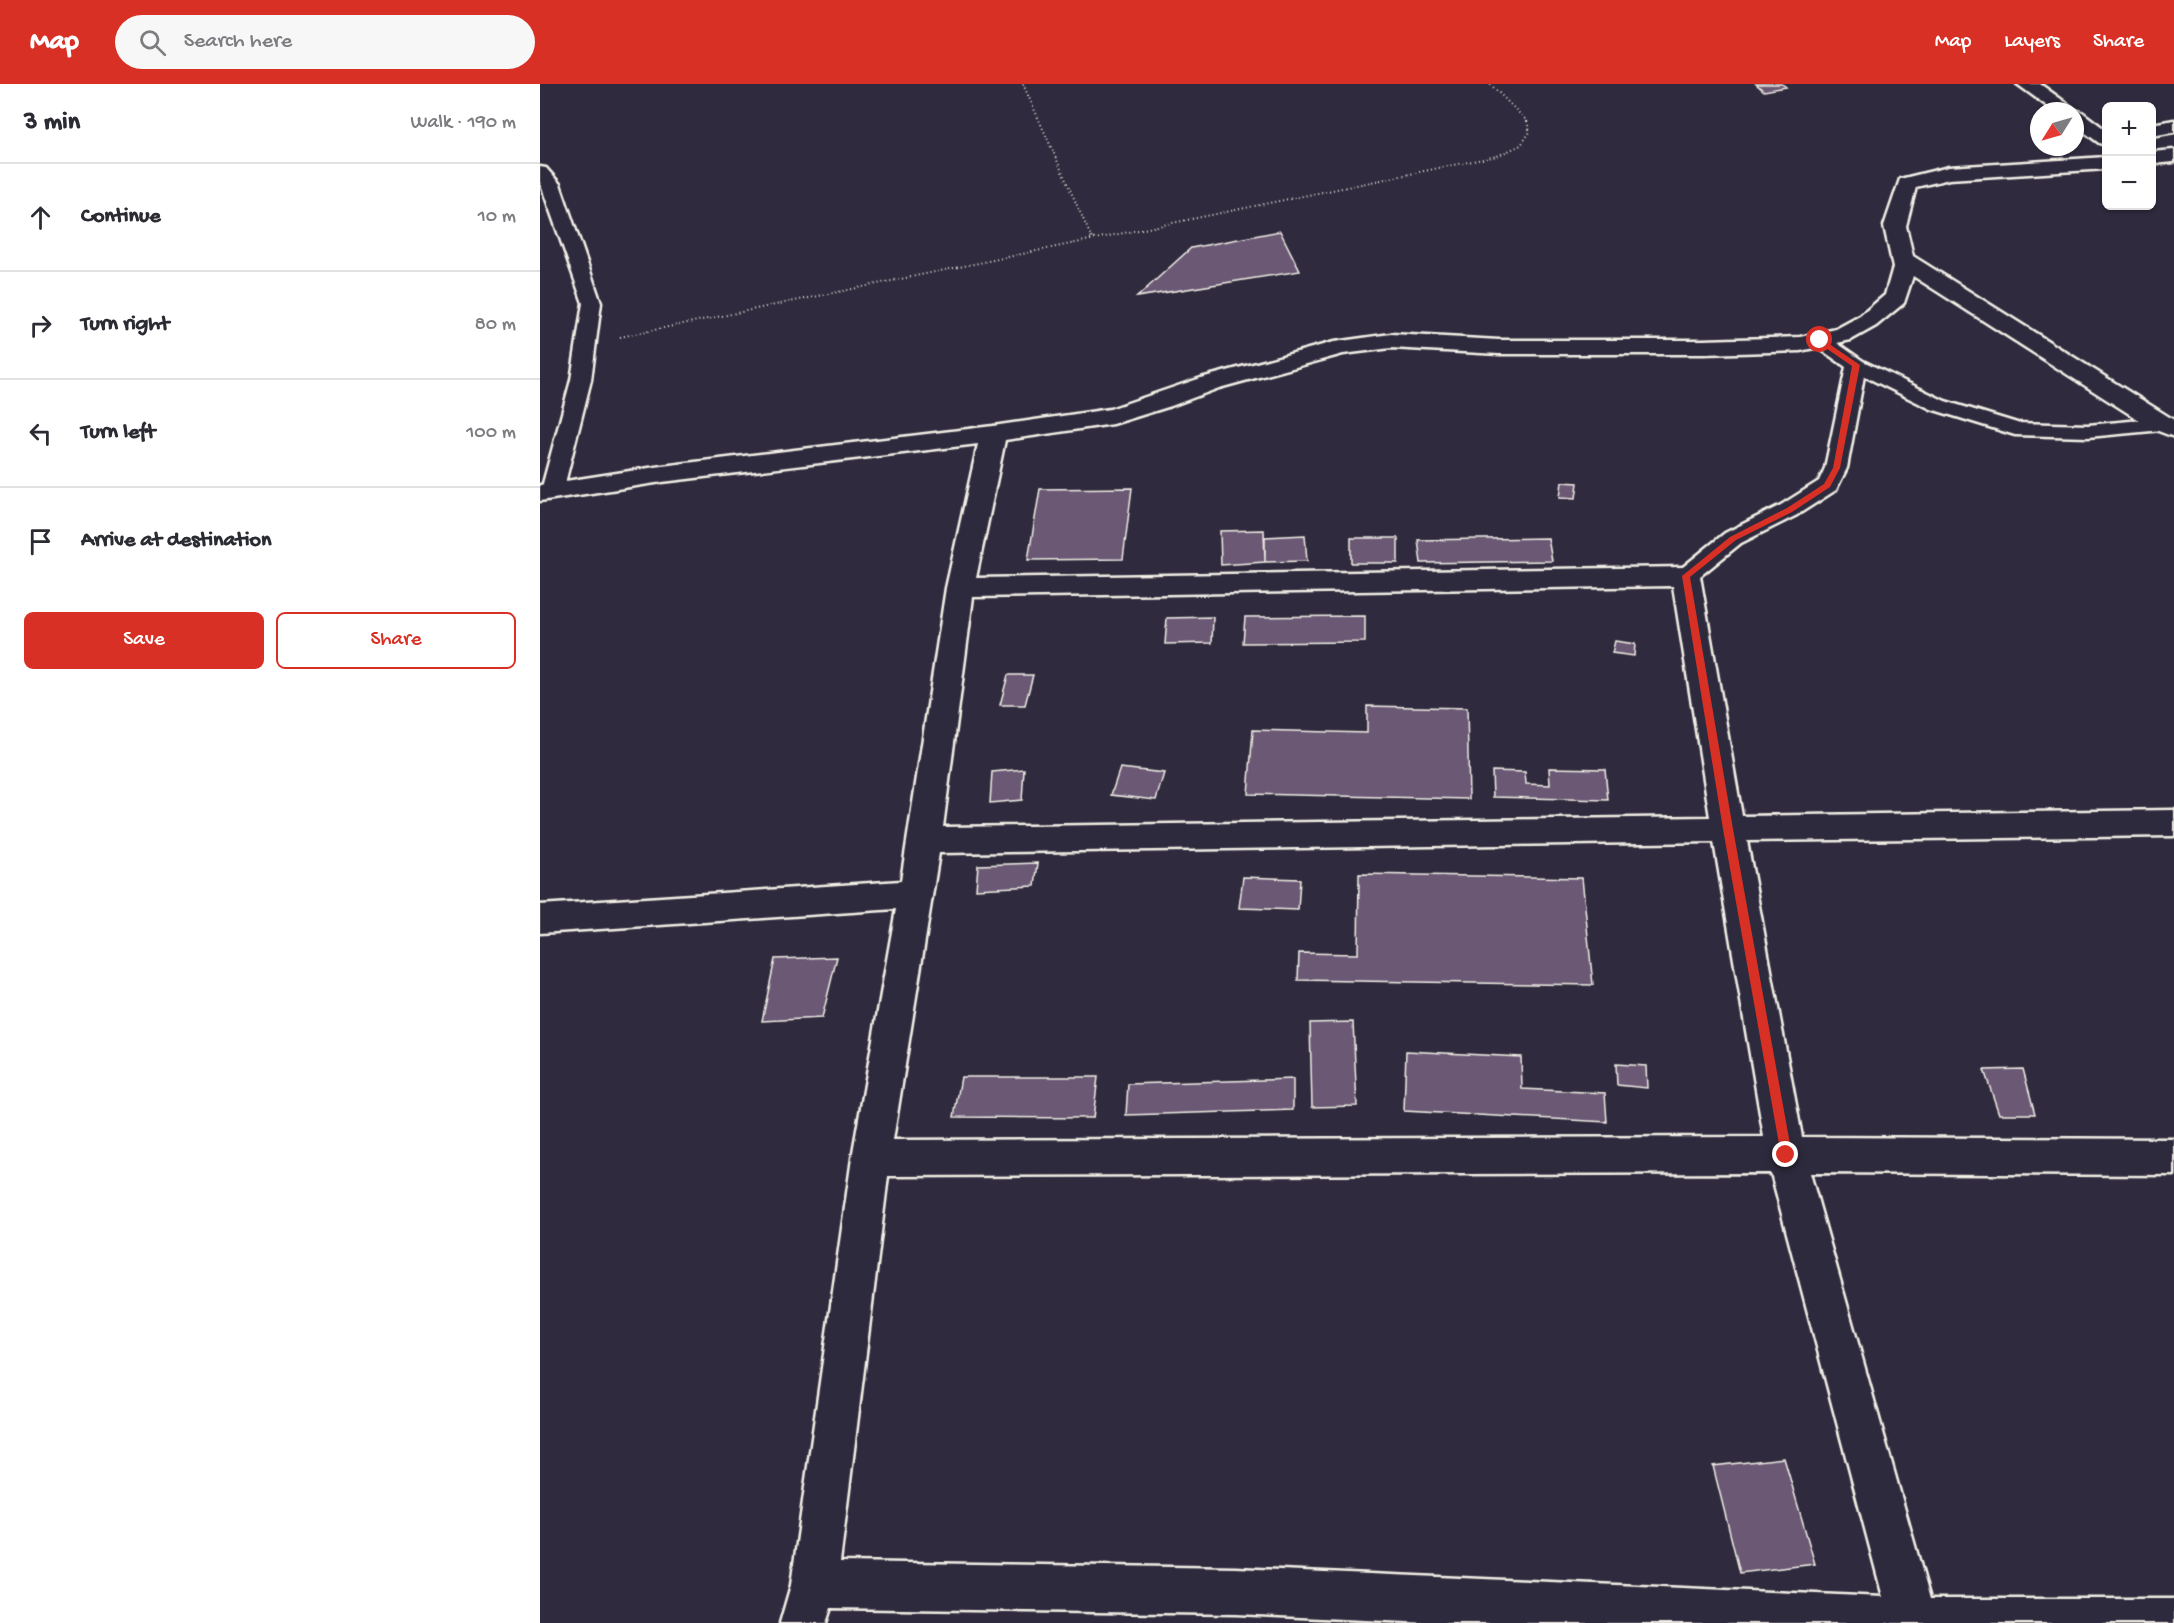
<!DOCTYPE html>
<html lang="en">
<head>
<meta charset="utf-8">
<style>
  :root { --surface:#fff; --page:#f7f7f7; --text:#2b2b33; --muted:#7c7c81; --line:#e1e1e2; --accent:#d93025 }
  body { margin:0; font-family:"Gochi Hand",sans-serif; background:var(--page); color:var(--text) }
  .controls { position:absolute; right:18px; top:18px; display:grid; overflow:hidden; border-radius:9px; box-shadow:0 2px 4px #0004 }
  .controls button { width:54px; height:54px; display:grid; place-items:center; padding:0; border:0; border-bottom:2px solid var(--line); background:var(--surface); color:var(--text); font:30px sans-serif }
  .compass { position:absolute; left:1490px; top:18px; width:54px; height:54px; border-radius:50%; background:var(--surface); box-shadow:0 2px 4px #0004; rotate:233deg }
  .stop { position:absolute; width:18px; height:18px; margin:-14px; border:4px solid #d93025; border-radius:50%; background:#fff }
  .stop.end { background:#d93025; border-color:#fff; box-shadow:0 2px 6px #0008 }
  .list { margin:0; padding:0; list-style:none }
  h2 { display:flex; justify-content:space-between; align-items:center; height:78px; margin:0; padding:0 24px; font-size:26px }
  h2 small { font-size:20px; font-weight:400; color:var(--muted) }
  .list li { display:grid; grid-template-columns:39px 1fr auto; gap:18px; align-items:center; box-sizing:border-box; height:108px; padding:0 24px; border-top:2px solid var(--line) }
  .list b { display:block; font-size:22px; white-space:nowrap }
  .list em { font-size:20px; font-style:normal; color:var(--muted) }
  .actions { display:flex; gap:12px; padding:18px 24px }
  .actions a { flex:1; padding:14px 0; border:2px solid var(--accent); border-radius:9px; text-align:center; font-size:21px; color:var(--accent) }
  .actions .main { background:var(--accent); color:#fff }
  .icon { flex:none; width:33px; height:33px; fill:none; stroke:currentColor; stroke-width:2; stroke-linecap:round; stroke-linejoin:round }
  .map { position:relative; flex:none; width:1634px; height:1539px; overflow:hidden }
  header { display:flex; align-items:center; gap:36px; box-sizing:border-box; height:84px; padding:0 30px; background:var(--accent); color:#fff }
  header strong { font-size:28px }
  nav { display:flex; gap:33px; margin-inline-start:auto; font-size:21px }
  .search { width:420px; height:54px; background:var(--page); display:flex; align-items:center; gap:15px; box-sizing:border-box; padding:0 21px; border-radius:33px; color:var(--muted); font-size:22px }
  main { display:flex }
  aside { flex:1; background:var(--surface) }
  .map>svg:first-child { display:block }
  .building { fill:#6a5974; stroke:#f4f1e8; stroke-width:1.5 }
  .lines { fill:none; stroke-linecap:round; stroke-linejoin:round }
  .service-casing { stroke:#f4f1e8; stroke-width:5 }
  .minor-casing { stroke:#f4f1e8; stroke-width:5 }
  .path { stroke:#f4f1e8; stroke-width:2; stroke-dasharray:1 3; stroke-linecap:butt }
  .service { fill:#2f2a3d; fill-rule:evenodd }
  .minor { fill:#2f2a3d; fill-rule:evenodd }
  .route { fill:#d93025 }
</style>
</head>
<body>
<header>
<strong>Map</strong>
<div class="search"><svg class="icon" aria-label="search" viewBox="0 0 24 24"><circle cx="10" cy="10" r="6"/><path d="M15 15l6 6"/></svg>Search here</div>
<nav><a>Map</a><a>Layers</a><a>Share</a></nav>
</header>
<main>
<aside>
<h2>3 min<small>Walk · 190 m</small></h2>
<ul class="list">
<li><svg class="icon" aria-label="ahead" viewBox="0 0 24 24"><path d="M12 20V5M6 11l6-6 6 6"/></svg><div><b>Continue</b></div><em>10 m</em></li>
<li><svg class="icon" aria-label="right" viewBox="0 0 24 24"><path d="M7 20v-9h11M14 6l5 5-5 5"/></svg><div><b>Turn right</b></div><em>80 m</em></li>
<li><svg class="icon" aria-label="left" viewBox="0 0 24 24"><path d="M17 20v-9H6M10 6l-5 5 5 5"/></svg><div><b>Turn left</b></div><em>100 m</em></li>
<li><svg class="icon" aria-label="arrive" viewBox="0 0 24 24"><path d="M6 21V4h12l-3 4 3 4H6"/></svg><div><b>Arrive at destination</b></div></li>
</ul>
<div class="actions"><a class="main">Save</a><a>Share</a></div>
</aside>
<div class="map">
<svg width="1634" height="1539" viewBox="0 0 1634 1539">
  <rect width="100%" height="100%" fill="#2f2a3d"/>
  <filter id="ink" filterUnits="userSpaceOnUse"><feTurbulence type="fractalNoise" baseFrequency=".0167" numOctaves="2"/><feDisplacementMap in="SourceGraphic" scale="12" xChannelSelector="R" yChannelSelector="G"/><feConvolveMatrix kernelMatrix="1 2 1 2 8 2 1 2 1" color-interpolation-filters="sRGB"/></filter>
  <g filter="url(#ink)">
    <path class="building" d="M1216,0H1242L1246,3L1224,7Z
      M740,147L760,187L597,213L651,164Z
      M1022,398L1038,399L1036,414L1020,413Z
      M592,404L583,475L488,476L500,405Z
      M724,446L725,478L681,481L680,447Z
      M765,451L767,477L725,478V453Z
      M811,454H858V479H811Z
      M1008,454L1012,477L881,479L878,456Z
      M825,532V558L703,559L705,533Z
      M673,533L672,559L625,560L627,534Z
      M1075,557L1095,560L1094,572L1072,569Z
      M468,591H493L485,621H460Z
      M827,622L927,624L929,715L708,710L713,646L827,649Z
      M580,684L624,689L616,716L571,711Z
      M1009,684L1065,685L1068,716L953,713L952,687L985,688L986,700L1010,701Z
      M484,685L482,716L450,719L452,688Z
      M498,779L495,802L436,805L438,781Z
      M819,790L1042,794L1053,901L758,896L759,869L818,870Z
      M703,793L760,795L758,826L699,824Z
      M297,873L282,934L222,937L235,875Z
      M813,938L817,1022L772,1023L770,939Z
      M866,967L981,973L982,1005L1065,1009L1067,1038L864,1027Z
      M1076,980L1106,982L1107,1004L1077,1001Z
      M1483,985L1495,1030H1459L1444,986Z
      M421,993H558L553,1034L414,1033Z
      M753,995V1026L586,1031L588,1000Z
      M1244,1374L1275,1480L1200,1489L1173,1382Z"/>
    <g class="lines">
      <defs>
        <path id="service" d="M0,83L6,84L20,100L61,219L51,296L23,407L20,412L12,414L4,412L1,407L31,296L43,219L0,98Z
          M1280,250L1287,252L1323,277L1405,317L1477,339L1548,341L1622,334L1629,336L1632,340L1629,344L1622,346L1548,353L1475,351L1391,325L1324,292L1307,384L1296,406L1257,431L1201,459L1154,497L1146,500L1138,497L1135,492L1138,487L1185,449L1241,421L1279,397L1285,384L1306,283L1273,260L1270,256L1273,252Z"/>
        <path id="minor" d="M1477,0H1500L1536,26L1542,28L1566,46V61L1559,59L1535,41V27H1514Z
          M1634,36V48L1612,52V40Z
          M1634,66V78L1612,80V68Z
          M1566,73V85L1409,95L1376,103L1366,142L1373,172L1634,336V353L1613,345L1373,192L1364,219L1336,242L1311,256L1260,267L1163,270H959L851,264L803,270L679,304L631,322L573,340L465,356L436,494L1146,483L1156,485L1160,492L1202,732L1634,726V752L1207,757L1262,1053L1634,1055V1091L1270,1089L1390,1515H1634V1539H889L696,1530L291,1524L286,1539H240L251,1501L312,1074L356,825L0,849V821L361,797L406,504L438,360L122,398L0,417V401L122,382L453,342L570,325L661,294L794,258L851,250L959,256H1163L1260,253L1296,245L1320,232L1345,211L1353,183L1344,142L1360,95L1409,83ZM1133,502L1170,733L403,743L433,513ZM1174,758L1224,1053L353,1056L399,769ZM1231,1089L1343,1513L696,1484L300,1478L348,1092Z"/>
      </defs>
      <use href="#service" class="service-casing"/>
      <use href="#minor" class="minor-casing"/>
      <path class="path" d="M483,0L553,157
        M80,253L957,72L981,61L990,48L987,37L950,0"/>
      <use href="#service" class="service"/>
      <use href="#minor" class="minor"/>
    </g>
  </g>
  <path class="route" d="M1277,255H1282L1320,281L1300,384L1290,403L1252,428L1196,456L1150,493L1193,745L1252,1071L1246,1076L1241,1071L1183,745L1142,492L1190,453L1247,424L1284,400L1293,384L1312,282L1277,258Z"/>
</svg>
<div class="controls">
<button>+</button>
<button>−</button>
</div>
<svg class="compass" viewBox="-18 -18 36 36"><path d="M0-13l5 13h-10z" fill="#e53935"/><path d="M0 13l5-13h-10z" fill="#7c7c81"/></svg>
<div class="stop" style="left:1280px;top:256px"></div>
<div class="stop end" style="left:1246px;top:1071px"></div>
</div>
</main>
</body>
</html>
